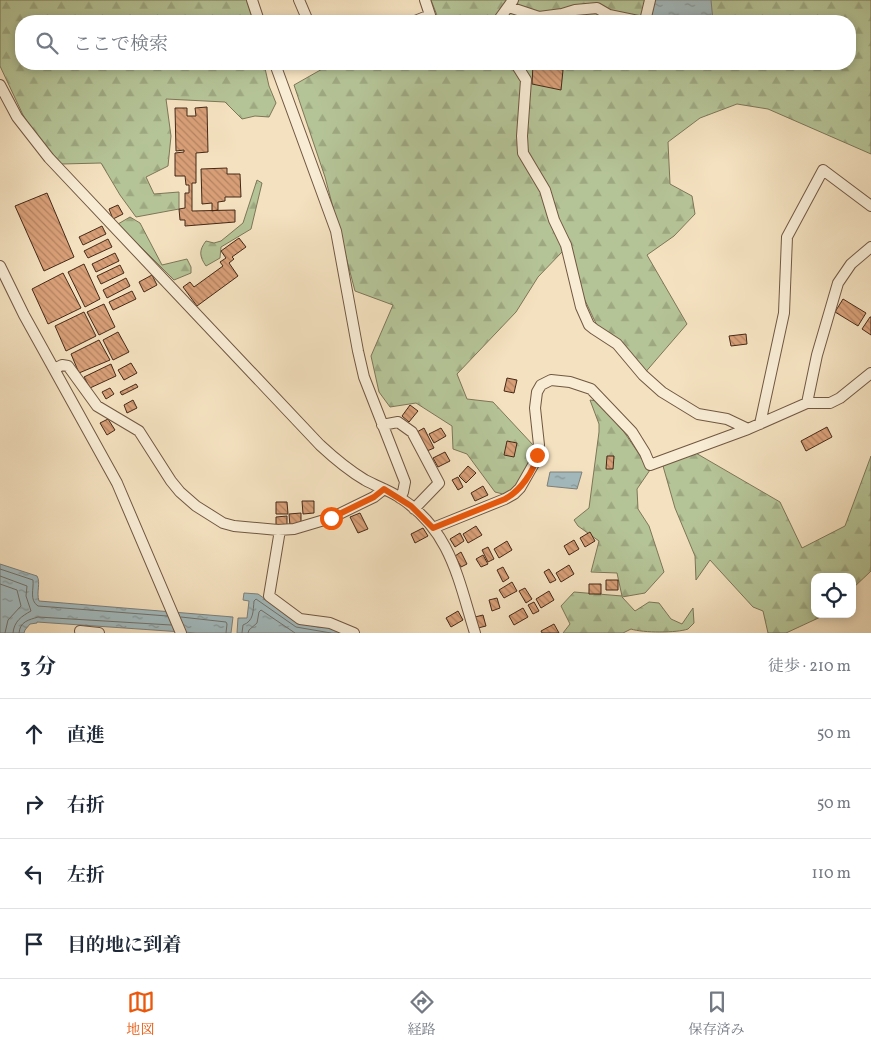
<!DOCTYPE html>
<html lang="ja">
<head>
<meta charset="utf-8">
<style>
  :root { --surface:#fff; --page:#f6f6f7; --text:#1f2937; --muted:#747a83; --line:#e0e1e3; --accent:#ea580c }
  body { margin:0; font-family:Vollkorn,"Noto Serif JP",serif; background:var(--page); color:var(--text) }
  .controls { position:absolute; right:15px; bottom:15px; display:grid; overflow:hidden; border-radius:10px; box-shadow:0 2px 8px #0003 }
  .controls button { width:45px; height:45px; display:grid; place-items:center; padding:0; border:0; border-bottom:1px solid var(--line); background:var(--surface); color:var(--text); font:25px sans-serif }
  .stop { position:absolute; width:15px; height:15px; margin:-11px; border:4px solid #ea580c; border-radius:50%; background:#fff }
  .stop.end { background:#ea580c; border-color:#fff; box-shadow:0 1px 5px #0008 }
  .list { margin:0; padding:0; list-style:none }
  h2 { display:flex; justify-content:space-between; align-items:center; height:65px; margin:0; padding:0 20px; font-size:21px }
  h2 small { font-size:16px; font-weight:400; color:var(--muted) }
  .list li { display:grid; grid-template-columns:32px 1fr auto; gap:15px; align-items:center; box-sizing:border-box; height:70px; padding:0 20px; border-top:1px solid var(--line) }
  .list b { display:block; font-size:19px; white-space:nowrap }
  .list em { font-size:16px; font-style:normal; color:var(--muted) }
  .icon { flex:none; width:28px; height:28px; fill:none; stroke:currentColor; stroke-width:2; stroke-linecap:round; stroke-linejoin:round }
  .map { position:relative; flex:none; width:871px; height:633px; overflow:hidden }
  .search { position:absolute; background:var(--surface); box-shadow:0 2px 8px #0003; left:15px; right:15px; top:15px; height:55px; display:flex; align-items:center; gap:12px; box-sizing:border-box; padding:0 18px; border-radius:20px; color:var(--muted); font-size:19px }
  .sheet { height:345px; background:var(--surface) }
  nav { display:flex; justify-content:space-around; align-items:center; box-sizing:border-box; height:70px; border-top:1px solid var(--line); background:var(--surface); font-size:14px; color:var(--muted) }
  nav a { display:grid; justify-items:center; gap:2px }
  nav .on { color:var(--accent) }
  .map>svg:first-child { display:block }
  .forest { fill:url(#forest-firs); stroke:#7d7658 }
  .water { fill:url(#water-ripples); stroke:#7d807c }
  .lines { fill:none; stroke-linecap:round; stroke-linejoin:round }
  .shore { stroke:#74726b; stroke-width:1 }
  .building { fill:url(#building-back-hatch); stroke:#452918 }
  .minor-casing { stroke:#715742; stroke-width:12 }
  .minor { stroke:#f8ecd5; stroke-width:10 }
  .route { stroke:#ea580c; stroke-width:6 }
</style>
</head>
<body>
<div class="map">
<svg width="871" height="633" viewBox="0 0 871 633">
  <defs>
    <pattern id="forest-firs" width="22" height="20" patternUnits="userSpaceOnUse" patternTransform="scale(1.25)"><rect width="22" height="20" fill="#b5c497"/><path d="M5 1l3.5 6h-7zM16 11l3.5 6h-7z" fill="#9da881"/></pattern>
    <pattern id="water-ripples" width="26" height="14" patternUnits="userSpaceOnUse" patternTransform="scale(1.25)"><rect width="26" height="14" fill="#a2babe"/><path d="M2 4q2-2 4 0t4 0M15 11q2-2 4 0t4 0" fill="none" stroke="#869799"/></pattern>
    <pattern id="building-back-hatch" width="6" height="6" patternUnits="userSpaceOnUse" patternTransform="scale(1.25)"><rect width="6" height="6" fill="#d89f77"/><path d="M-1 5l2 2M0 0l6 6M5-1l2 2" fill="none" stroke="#b18261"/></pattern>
  </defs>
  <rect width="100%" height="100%" fill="#f4e1bf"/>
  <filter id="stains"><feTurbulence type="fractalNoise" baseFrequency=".004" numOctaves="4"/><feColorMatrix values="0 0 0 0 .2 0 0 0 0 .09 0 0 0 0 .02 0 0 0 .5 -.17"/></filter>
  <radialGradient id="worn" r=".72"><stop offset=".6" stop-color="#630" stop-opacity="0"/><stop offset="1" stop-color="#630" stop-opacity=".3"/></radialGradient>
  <path class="forest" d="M0,0H251L255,21H21V64H264L269,86L276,103L269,117L255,116L242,119L225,102L166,99L171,136L168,166L146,177L154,194L179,192V209L136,217L120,195L101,163L62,164L37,137L23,115L0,66Z
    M431,0H871V154L768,109L737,104L700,118L668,142L670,184L692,196L695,214L674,236L647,255L687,324L643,375L601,334L562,252L538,277L516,312L457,374L467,399L493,402L534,446L532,471L507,495L495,492L467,454L453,449L452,426L416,403L390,407L379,392L371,356L393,305L355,291L325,177L294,85L331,64H850V21H430L438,18Z
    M257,180L262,183L251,229L221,247L220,258L206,266C199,256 199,250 206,241L214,243L221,241L243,223Z
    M130,217L140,223L162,265L187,259L191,267V273L174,280L118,224Z
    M590,400L597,401L624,432L650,470L637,489L638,509L649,526L664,572L645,593L622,597L635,611L649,602L659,603L671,619L682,624L693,608L694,623C692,625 690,627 688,629C677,633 643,633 631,629L623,633H563L570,624L561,606L574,592L622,596L617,573L591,572L599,541L578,526L574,520L589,508L599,432V424Z
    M694,452L780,502L802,548L845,526L871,456V571L852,589V577H815V614H827L786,633H768L763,611L753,607L710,560L696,580L695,556L675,508L663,466Z"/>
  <path class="water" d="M654,0H711L713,21H647Z
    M550,472H582L577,489L547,486Z
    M0,564L37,576C41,583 36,592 39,601L233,617L231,633H197L37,622V623L30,624L25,630L24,633H0Z
    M244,593L258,594L298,622L326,626L345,633H237L238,618H247L249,601L243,600Z"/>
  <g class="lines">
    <path class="shore" d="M0,569L33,580C34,589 29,600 38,606L167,616
      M0,576L27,586L26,596L31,611C22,616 14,621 13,633
      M0,584L17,590L21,606L8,620L5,633
      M181,617L226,622L227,624L226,633
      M19,633C20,621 29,620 38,617L171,625
      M242,633L243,625C254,621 253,611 254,601L256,599L296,627L331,633
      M248,633L249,630L257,623L259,612L261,610L295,633"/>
  </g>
  <path class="building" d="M533,65L563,70L561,90L532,84Z
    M207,107L208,152L196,153V183H192V211L235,210V222L185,226V220H180L179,209L185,208V193H189V185H186L185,176H175V153L184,152V150L176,151L175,108H187V116H196L195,108Z
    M227,168V174H240L241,197H225V201L218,202V210L212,211V203L202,204L201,169Z
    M47,193L74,257L44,271L15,206Z
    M118,205L123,214L113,219L109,209Z
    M102,226L106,234L83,245L79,237Z
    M239,238L246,247L232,257L234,259L229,263L238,276L197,306L183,287L190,282L194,287L223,266L220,262L226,258L221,251Z
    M108,239L112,247L88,258L84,251Z
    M115,253L119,261L96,272L92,264Z
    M84,264L100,299L85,307L68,272Z
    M120,265L124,273L101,284L97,276Z
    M63,273L81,308L48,324L32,289Z
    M152,275L157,285L144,292L139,282Z
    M126,278L130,286L107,298L103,290Z
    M132,291L136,299L113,310L109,302Z
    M843,299L866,313L858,326L835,312Z
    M104,304L115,327L99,335L87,312Z
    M84,312L96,336L66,351L55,326Z
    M870,317H871V335L862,329Z
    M118,332L129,352L113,360L103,340Z
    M746,334L747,344L731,346L729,336Z
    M99,340L110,360L79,373L71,354Z
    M131,363L137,373L124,380L118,370Z
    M111,364L116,376L90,388L84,377Z
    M507,378L517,380L514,393L504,391Z
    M136,384L138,387L122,395L120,392Z
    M110,388L114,394L106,399L102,392Z
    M133,400L137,408L127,413L124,405Z
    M410,405L418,411L409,422L402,416Z
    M108,419L115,430L107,435L100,423Z
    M827,427L832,437L806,451L801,441Z
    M424,428L434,448L427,451L417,432Z
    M441,428L446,436L434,443L429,434Z
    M507,441L517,443L514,457L504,455Z
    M445,452L450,461L438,467L433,458Z
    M607,456H614L613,469H606Z
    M468,466L476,473L466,483L459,476Z
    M458,477L463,487L458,490L452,480Z
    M483,486L488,495L475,501L471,493Z
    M302,501H314V513L303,514Z
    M276,502H287L288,514H276Z
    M301,513V525L290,526L289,514Z
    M360,513L368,529L358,533L350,517Z
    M287,516V526L276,525V517Z
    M476,526L482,535L468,543L463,534Z
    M423,528L428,536L415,543L411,534Z
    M590,532L595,541L585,547L580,538Z
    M460,533L464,541L455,547L450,539Z
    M574,540L579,549L569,555L564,546Z
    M507,541L512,550L499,558L494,549Z
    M488,547L494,559L488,562L482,550Z
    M461,552L467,564L461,567L455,556Z
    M483,555L488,564L481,567L476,559Z
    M569,565L574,574L561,582L556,573Z
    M503,567L509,578L503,582L497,570Z
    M549,569L556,580L550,583L544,572Z
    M606,580H618V590H606Z
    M512,582L517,591L504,598L499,590Z
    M589,584H601V594H589Z
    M525,588L532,599L526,603L519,591Z
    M549,591L554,600L541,608L536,599Z
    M497,598L500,608L492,611L489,600Z
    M534,602L539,611L533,614L528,605Z
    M523,608L528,617L514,625L509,616Z
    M458,611L463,620L451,627L446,618Z
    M483,615L486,626L478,628L475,617Z
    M554,624L559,633H542L541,631Z"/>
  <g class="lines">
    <defs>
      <path id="minor" d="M252,0L259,21
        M299,0L308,21
        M509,7L539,17L562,14L575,10L597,8L609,15L638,21
        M415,21L430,15L425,0
        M498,21L513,0
        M645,21L650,0
        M275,64L336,231L358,351L364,377L405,482L403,492L400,498
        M516,64L526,80L522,136L523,153L545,190L554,220L566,245L581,307L589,325L594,329L617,344L643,375L662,392L698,414L727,419L748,429
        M0,85L17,117L49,158L320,445C334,458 348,470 365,480C376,486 388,490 399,497C451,530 458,579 475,633
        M0,266L24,315L117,483L181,633
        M54,369L62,365L68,366L97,406L139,431L171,481L180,492L196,506L223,523L234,526L278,530L294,529L331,518L374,497L384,489
        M807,403L817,355L838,283L851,264L871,247
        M760,424L784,313L787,237L823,170L871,206
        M382,425L398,422L412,432L439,483L414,509
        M433,528L505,499L514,494L520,488L536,460L539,445L535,408L537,392L541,385L551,380L570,382L591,389L632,432L645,453L650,465L748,429L807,403H830L840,398L871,373
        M280,530L269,596L300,619L330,623L354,633
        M80,631L99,633"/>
    </defs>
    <use href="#minor" class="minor-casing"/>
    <use href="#minor" class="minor"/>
  </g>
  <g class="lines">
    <path class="route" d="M331,518L374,497L384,489L411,506L433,528L505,499C520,491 534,472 537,455"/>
  </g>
  <rect width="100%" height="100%" filter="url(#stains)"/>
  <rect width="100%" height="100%" fill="url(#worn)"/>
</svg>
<div class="controls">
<button><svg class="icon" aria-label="locate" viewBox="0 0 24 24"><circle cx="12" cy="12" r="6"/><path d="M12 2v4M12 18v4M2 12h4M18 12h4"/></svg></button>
</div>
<div class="stop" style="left:331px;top:518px"></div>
<div class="stop end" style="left:537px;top:455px"></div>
<div class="search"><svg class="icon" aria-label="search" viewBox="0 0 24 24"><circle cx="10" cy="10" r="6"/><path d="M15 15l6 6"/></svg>ここで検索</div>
</div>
<section class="sheet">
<h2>3 分<small>徒歩 · 210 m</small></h2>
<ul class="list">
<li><svg class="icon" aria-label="ahead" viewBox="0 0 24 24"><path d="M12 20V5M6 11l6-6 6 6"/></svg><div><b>直進</b></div><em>50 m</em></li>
<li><svg class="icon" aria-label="right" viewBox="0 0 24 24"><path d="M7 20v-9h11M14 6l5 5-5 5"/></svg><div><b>右折</b></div><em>50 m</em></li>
<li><svg class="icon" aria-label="left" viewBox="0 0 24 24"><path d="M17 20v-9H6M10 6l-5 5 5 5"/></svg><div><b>左折</b></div><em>110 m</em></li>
<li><svg class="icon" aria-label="arrive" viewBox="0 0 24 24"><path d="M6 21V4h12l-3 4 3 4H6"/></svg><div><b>目的地に到着</b></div></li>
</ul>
</section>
<nav>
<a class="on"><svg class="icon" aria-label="map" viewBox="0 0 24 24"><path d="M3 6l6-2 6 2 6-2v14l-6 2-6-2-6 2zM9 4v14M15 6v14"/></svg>地図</a>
<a><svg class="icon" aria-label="directions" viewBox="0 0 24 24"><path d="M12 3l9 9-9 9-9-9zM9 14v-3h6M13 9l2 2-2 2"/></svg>経路</a>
<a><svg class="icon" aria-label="saved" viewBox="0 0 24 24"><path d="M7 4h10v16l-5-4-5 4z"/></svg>保存済み</a>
</nav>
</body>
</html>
